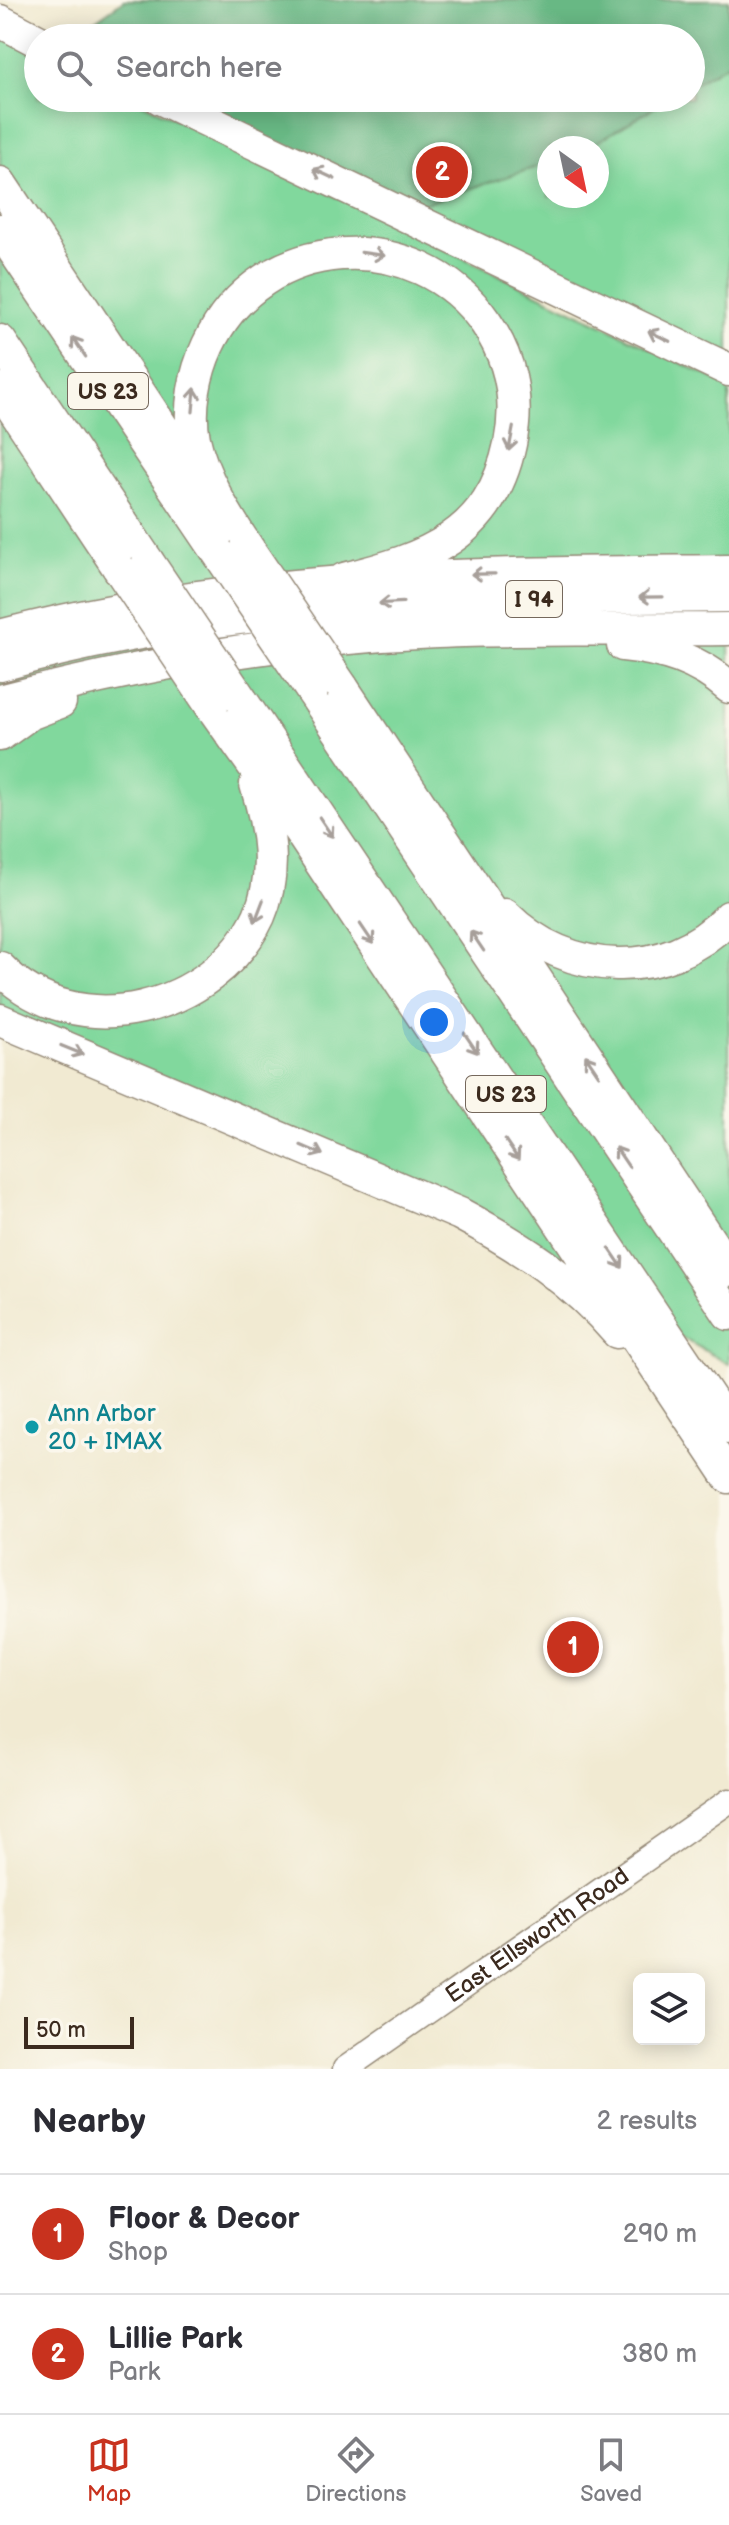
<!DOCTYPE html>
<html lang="en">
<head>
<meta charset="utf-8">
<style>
  :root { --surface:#fff; --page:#f2f2f3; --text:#2b2b33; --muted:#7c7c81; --line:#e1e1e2; --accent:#c8321e }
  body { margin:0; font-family:"Balsamiq Sans",sans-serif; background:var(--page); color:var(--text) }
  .controls { position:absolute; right:24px; bottom:24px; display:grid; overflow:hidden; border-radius:12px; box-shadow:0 4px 20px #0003 }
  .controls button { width:72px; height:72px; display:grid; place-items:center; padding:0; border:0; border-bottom:2px solid var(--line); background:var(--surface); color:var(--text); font:40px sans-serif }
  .compass { position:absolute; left:537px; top:136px; width:72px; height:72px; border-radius:50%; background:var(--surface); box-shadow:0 4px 20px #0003; rotate:147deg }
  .scale { position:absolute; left:24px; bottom:20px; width:110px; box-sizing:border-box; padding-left:8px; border:4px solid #3b2a1e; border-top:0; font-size:22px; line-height:28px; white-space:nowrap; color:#3b2a1e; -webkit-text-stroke:6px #fbf7ec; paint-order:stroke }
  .you { position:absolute; left:434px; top:1022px; width:28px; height:28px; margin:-20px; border:6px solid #fff; border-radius:50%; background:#1a73e8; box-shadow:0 0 0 12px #1a73e833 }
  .badge { display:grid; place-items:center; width:52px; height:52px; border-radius:50%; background:var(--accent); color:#fff; font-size:26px; font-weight:700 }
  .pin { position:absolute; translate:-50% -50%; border:4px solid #fff; box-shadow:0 2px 8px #0006 }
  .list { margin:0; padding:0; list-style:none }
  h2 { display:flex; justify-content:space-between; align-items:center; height:104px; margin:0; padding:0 32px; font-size:34px }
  h2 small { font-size:26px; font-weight:400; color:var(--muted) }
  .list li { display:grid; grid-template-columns:52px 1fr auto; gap:24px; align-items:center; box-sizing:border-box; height:120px; padding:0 32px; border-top:2px solid var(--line) }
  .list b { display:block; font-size:30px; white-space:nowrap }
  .list p { margin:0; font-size:26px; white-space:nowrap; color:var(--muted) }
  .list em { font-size:26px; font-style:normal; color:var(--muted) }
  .icon { flex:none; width:44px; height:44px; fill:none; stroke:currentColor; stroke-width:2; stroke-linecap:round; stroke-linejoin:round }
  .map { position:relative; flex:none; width:729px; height:2069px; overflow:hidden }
  .search { position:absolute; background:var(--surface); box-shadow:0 4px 20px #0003; left:24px; right:24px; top:24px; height:88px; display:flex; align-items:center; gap:20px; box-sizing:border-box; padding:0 28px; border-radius:44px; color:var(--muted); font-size:30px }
  .sheet { height:344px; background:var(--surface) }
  nav { display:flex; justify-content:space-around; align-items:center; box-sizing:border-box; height:112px; border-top:2px solid var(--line); background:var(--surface); font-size:22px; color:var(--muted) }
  nav a { display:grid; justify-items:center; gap:4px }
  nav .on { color:var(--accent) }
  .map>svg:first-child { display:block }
  .green { fill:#81d89d; stroke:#5e815e; stroke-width:2; fill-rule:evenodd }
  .forest { fill:#68b884; stroke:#527151; stroke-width:2 }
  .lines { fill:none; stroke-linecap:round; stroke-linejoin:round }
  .secondary-casing { stroke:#968a78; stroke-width:27 }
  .highway-casing { stroke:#968a78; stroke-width:35 }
  .secondary { stroke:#fff; stroke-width:24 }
  .highway { stroke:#fff; stroke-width:32 }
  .highway-bridge-casing { stroke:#968a78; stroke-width:35; stroke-linecap:butt }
  .highway-bridge { stroke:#fff; stroke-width:32 }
  .oneway { stroke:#a79f9a }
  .culture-dot { fill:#0f9aa8; stroke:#fbf7ec; stroke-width:3 }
  .labels { text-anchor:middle; stroke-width:7; stroke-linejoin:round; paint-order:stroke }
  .shield { fill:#fbf7ec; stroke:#75685c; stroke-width:2 }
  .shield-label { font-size:22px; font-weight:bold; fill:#3b2a1e }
  .culture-label { font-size:24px; fill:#0d838f; stroke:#fbf7ec; text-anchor:start }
  .street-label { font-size:24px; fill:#3b2a1e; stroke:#fbf7ec }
</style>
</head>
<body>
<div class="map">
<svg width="729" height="2069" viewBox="0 0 729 2069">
  <rect width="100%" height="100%" fill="#fbf7ec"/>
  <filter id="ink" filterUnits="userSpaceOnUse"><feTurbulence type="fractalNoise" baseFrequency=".0125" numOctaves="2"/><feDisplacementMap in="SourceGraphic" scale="16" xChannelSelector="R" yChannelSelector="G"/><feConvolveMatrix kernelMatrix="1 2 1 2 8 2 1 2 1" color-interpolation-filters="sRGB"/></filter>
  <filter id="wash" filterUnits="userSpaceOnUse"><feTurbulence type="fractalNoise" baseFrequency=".006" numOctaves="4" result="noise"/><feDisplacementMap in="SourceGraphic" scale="32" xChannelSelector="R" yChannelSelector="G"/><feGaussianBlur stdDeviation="1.8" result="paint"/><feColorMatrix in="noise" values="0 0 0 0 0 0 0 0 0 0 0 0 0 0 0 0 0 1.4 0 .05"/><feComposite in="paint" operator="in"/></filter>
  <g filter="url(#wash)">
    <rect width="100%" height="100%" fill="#f1ead2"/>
    <path class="green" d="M124,0H729V360L180,98H691V38H70ZM549,148H597V196H549Z
      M0,33L38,53V98H132L729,386V1364L587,1285L0,1008Z"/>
    <path class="forest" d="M124,0H729V63L691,85V38H70Z
      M180,98H670L587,148H549V163L411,208Z"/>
  </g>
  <g filter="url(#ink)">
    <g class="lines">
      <defs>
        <g id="secondary">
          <path id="s1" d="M345,2069L729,1801"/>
        </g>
        <path id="highway" d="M0,21L38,41
          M160,98L729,370
          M0,183L194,475
          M0,230L217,551
          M0,341L148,562
          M0,389L118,567
          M247,547C226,515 202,477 194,439C188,408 195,373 208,345C261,232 417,223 486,323C511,360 519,401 510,444C491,536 425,559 344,579
          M0,636C239,572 483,574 729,571
          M623,645C663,649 698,660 729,687
          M0,665C237,598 484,598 729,596
          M342,687L729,1270
          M312,691L729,1314
          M0,701C143,664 289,638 437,632C534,628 632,630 729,629
          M242,701L729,1427
          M212,707L295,824L729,1477
          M0,735L29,714L60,702
          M505,915C567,977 666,983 729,917
          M0,968C76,1047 215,1011 259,916C278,873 269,826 256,784
          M0,1020L460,1214C518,1245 574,1281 617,1332"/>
      </defs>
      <use href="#secondary" class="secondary-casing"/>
      <use href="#highway" class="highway-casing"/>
      <use href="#secondary" class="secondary"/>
      <use href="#highway" class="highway"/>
      <defs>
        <path id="highway-bridge" d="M247,547L342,687
          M217,551L312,691
          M148,562L242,701
          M118,567L212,707"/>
      </defs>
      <use href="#highway-bridge" class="highway-bridge-casing"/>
      <use href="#highway-bridge" class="highway-bridge"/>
    </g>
    <defs><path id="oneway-shaft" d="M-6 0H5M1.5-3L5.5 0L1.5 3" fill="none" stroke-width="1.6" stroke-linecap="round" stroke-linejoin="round" transform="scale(2)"/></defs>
    <g class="oneway">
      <use href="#oneway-shaft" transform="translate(324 174) rotate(-155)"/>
      <use href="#oneway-shaft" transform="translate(373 254) rotate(8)"/>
      <use href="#oneway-shaft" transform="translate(659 336) rotate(-154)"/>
      <use href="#oneway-shaft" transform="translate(79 347) rotate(-124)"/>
      <use href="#oneway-shaft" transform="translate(194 400) rotate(-85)"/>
      <use href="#oneway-shaft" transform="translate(511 439) rotate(101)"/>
      <use href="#oneway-shaft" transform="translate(483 574) rotate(179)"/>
      <use href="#oneway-shaft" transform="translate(651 597) rotate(179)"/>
      <use href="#oneway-shaft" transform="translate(391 603) rotate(177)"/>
      <use href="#oneway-shaft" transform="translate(326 827) rotate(56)"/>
      <use href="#oneway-shaft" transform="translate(259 911) rotate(111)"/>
      <use href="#oneway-shaft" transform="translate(367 934) rotate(56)"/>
      <use href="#oneway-shaft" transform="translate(477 941) rotate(-124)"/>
      <use href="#oneway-shaft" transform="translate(471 1043) rotate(56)"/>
      <use href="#oneway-shaft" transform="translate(72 1050) rotate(22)"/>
      <use href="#oneway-shaft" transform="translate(592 1065) rotate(-124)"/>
      <use href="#oneway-shaft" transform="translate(312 1150) rotate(23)"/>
      <use href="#oneway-shaft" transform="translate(512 1150) rotate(56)"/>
      <use href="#oneway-shaft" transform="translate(622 1157) rotate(-124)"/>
      <use href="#oneway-shaft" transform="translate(616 1258) rotate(56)"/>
    </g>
  </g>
  <circle class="culture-dot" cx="32" cy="1427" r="8"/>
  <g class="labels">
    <g class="shield">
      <rect x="68" y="373" width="80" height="36" rx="6"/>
      <rect x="506" y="581" width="56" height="36" rx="6"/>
      <rect x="466" y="1076" width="80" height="36" rx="6"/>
    </g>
    <g class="shield-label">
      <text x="108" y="399">US 23</text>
      <text x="534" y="607">I 94</text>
      <text x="506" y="1102">US 23</text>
    </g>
    <g class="culture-label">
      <text x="48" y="1421">Ann Arbor<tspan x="48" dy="28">20 + IMAX</tspan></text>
    </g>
    <g class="street-label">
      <text dy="8" stroke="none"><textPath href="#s1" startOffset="234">East Ellsworth Road</textPath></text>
    </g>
  </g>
</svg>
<div class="controls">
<button><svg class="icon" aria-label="layers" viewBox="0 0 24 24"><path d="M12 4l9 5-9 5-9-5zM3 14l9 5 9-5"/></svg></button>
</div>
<svg class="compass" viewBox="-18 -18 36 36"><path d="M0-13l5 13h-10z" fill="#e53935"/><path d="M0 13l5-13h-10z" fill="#7c7c81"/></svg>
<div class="scale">50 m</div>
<div class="you"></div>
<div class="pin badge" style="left:573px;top:1647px">1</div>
<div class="pin badge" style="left:442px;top:172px">2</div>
<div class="search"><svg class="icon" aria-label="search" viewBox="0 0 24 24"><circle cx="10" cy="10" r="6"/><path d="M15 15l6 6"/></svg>Search here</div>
</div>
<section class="sheet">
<h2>Nearby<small>2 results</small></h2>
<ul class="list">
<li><span class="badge">1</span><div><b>Floor &amp; Decor</b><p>Shop</p></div><em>290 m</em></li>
<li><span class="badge">2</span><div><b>Lillie Park</b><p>Park</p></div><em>380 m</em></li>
</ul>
</section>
<nav>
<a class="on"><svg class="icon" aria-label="map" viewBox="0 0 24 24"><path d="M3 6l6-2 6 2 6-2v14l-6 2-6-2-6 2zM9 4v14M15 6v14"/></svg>Map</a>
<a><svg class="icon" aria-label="directions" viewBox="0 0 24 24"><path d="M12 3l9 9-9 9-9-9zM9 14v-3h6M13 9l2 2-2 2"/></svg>Directions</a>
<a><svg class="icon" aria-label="saved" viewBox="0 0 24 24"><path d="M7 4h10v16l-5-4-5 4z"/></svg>Saved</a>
</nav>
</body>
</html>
